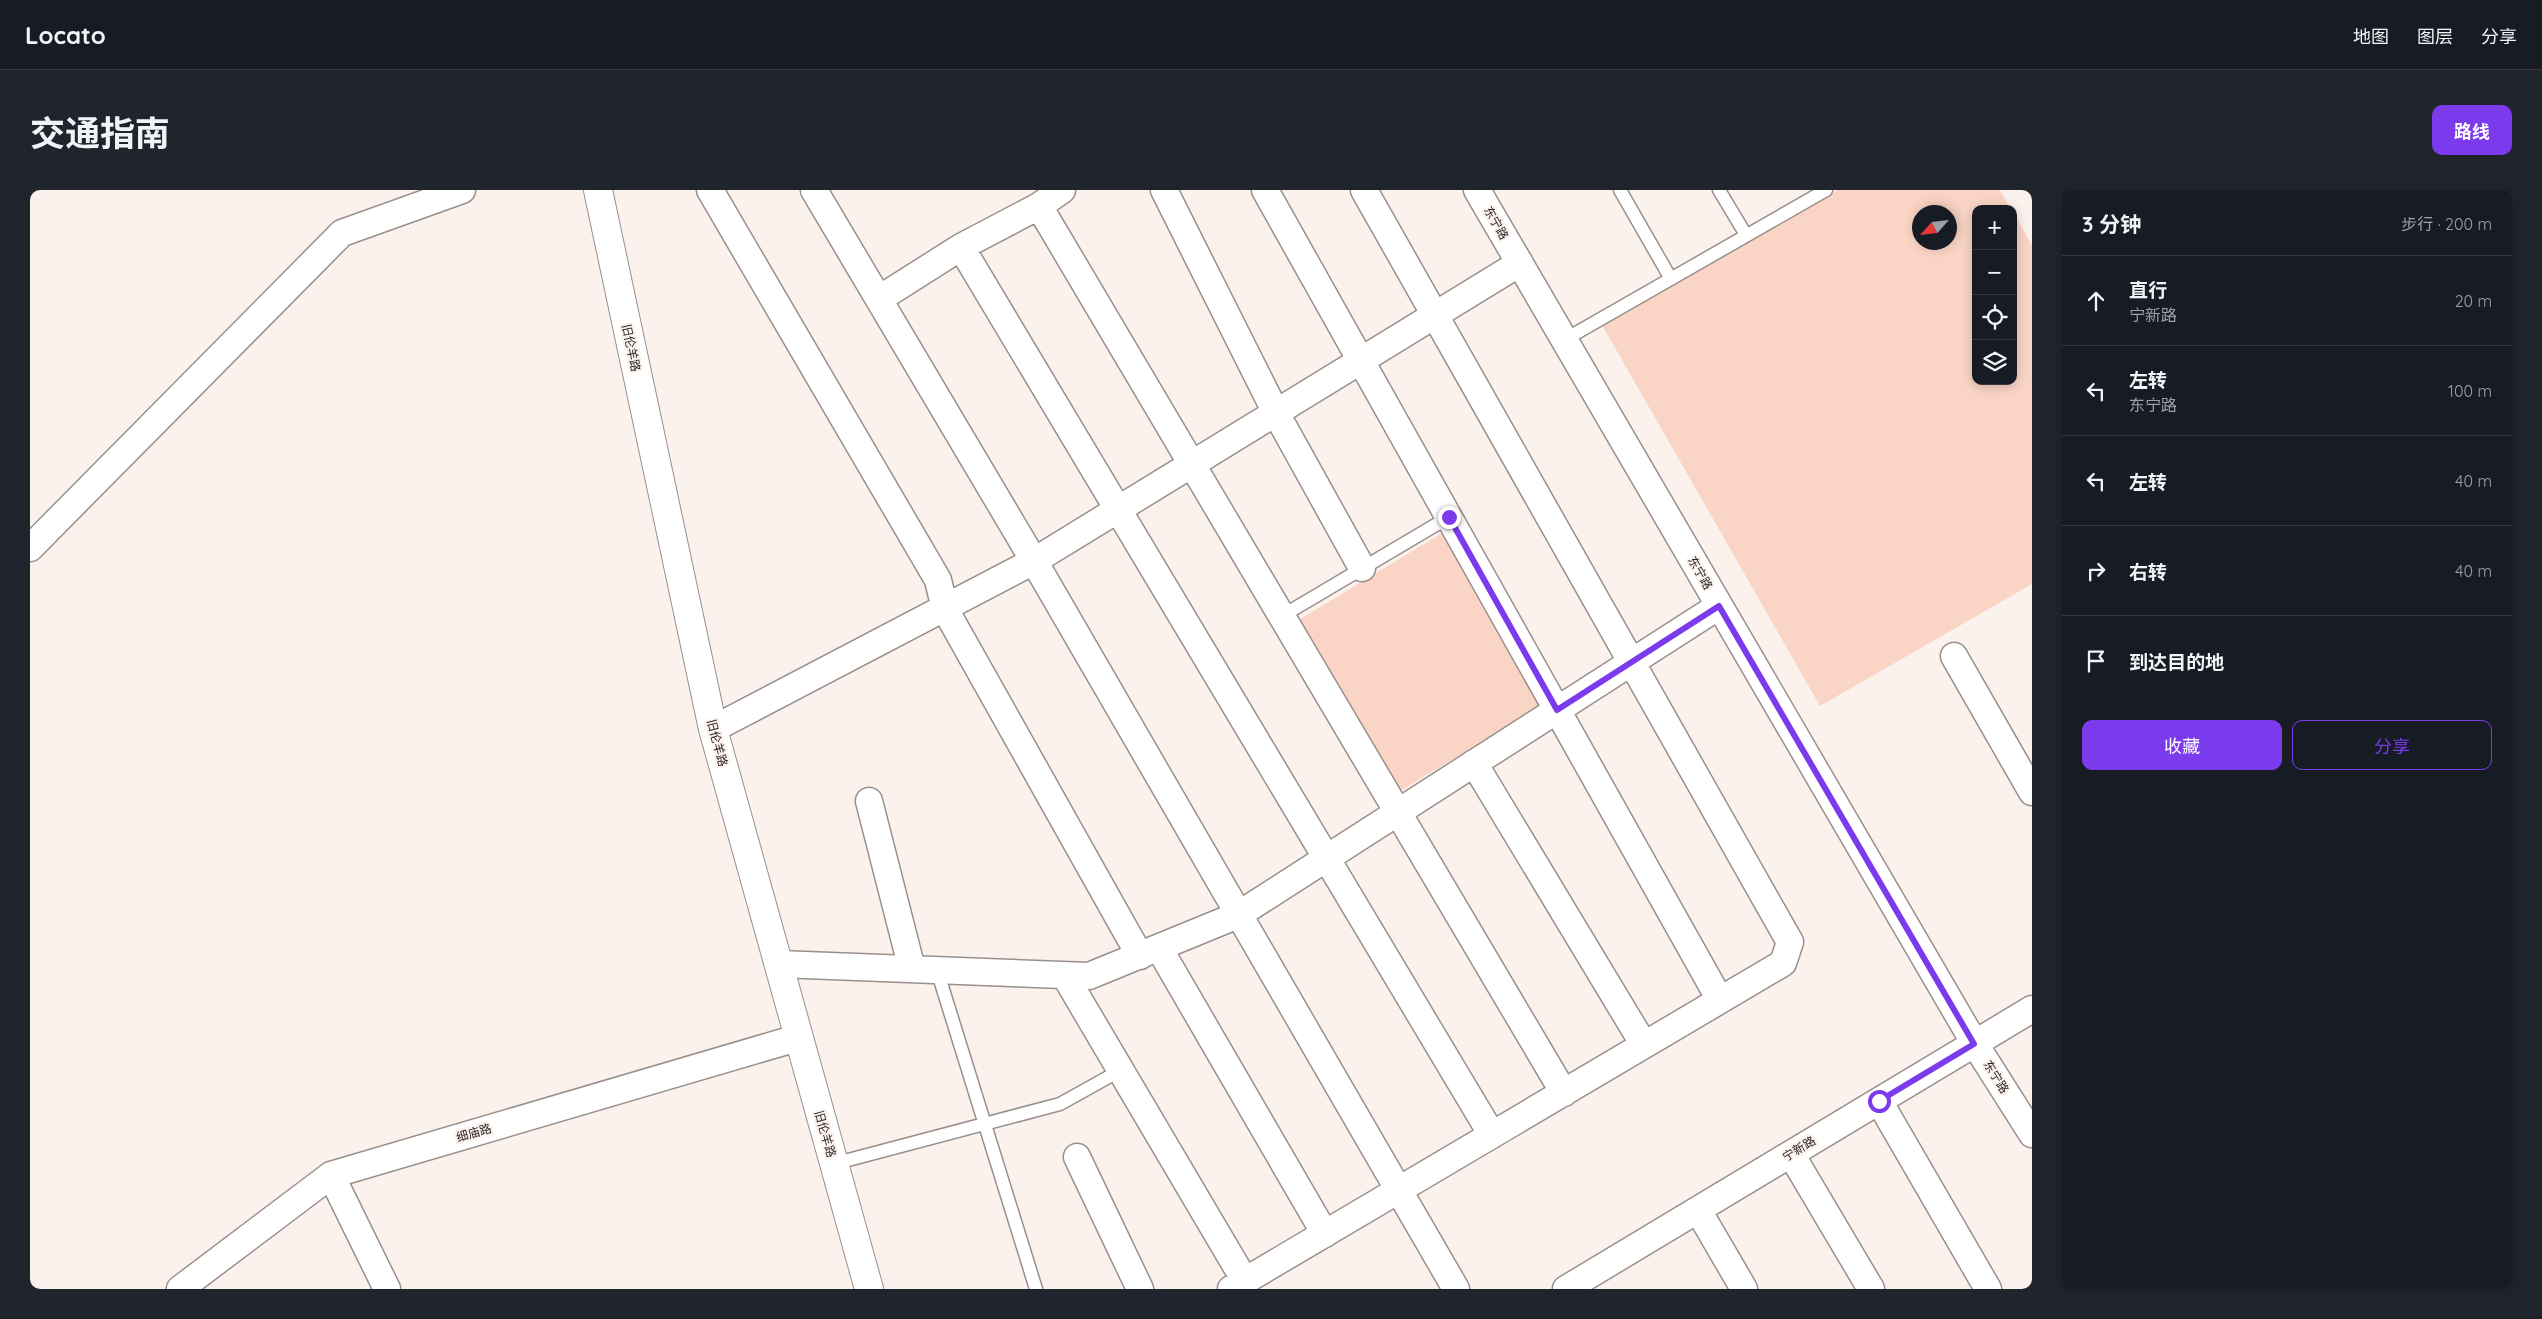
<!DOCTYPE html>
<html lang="zh">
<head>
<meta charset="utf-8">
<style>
  :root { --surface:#171b24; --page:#20242c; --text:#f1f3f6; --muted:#9ea1a6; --line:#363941; --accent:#7c3aed }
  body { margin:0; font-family:Quicksand,"Noto Sans SC",sans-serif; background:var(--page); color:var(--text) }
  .controls { position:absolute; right:15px; top:15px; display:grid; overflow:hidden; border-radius:10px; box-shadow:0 2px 12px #0003 }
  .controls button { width:45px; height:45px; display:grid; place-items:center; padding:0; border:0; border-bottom:1px solid var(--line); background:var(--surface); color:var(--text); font:25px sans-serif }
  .compass { position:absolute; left:1882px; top:15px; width:45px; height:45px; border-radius:50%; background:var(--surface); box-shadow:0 2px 12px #0003; rotate:243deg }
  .stop { position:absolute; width:15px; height:15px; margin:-11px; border:4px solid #7c3aed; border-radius:50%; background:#fff }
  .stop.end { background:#7c3aed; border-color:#fff; box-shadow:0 1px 5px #0008 }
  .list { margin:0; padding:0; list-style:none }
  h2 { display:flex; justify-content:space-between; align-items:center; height:65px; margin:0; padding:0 20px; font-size:21px }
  h2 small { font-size:16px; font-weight:400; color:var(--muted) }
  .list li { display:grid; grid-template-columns:32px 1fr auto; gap:15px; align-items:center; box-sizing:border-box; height:90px; padding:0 20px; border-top:1px solid var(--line) }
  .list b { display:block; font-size:19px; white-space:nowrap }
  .list p { margin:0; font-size:16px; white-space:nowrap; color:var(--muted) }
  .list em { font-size:16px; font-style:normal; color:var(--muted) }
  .actions { display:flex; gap:10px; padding:15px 20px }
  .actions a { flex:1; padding:11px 0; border:1px solid var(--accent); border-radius:10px; text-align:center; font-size:18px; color:var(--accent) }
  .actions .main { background:var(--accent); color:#fff }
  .icon { flex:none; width:28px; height:28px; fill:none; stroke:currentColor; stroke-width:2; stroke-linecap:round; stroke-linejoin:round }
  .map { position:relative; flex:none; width:2002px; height:1099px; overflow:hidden; border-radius:10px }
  header { display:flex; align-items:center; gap:30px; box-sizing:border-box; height:70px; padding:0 25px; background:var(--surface); border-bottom:1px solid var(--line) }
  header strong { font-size:24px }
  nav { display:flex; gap:28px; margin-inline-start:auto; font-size:18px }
  .intro { display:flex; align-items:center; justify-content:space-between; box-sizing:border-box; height:120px; padding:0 30px }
  h1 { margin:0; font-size:35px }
  .button { padding:12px 22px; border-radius:10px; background:var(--accent); color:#fff; font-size:18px; font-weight:700 }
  main { display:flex; gap:30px; padding:0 30px }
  aside { flex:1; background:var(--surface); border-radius:10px; box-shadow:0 2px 12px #0003 }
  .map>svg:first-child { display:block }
  .green { fill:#fad4c5; fill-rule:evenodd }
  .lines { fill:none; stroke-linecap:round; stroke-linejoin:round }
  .service-casing { stroke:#99908c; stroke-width:15 }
  .minor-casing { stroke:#99908c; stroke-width:29 }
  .tertiary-casing { stroke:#99908c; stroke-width:30 }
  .service { stroke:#fff; stroke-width:12 }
  .minor { stroke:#fff; stroke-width:26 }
  .tertiary { stroke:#fff; stroke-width:28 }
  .route { stroke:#7c3aed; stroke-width:6 }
  .labels { text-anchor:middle; stroke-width:4.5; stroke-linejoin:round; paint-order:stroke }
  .street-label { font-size:12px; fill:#2b2726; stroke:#fbf1ed }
</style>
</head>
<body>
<header>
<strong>Locato</strong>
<nav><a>地图</a><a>图层</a><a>分享</a></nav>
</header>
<div class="intro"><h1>交通指南</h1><a class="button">路线</a></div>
<main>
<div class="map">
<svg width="2002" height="1099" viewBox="0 0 2002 1099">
  <rect width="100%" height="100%" fill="#fbf1ed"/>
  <path class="green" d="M1808,0H1970L1981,19H1946V191H1983V22L2002,55V394L1790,516L1572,135ZM1890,22H1920V52H1890Z
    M1412,343L1516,513L1370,601L1267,431Z"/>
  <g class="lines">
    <defs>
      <path id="service" d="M1590,0L1641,89
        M1689,0L1716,45
        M1534,150L1796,0
        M1252,426L1419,327
        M907,780L1006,1099
        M803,974L1030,914L1091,880"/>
      <path id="minor" d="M680,0L908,390L915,419L1110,766
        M784,0L1004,371L1426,1099
        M1134,0L1246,223L1332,378
        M1235,0L1690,810
        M1447,0L1945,854L2002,944
        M1009,16L1534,903
        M931,57L1462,945
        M849,109L931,57L1009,16L1032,0
        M0,358L312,43L432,0
        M1924,466L2002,602
        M683,539L1004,371L1490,73
        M1444,573L1614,855
        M839,611L882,779
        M1129,758L1295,1044
        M749,774L1059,786L1208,725L1689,416
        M1035,786L1215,1091
        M1849,911L1958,1099
        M1761,964L1841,1099
        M1047,967L1110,1099
        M301,985L357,1099
        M1668,1020L1714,1099
        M150,1099L301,985L767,848
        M1201,1099L1753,773L1760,752L1334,0
        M1536,1099L2002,819"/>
      <path id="tertiary" d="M568,0L683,539L839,1099"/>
    </defs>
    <use href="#service" class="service-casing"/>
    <use href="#minor" class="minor-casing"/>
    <use href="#tertiary" class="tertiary-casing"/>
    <use href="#service" class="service"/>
    <use href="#minor" class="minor"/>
    <use href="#tertiary" class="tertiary"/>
  </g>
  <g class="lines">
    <path class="route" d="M1419,327L1527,520L1689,416L1944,854L1849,911"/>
  </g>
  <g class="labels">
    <g class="street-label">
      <text transform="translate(1466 33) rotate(60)" y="4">东宁路</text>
      <text transform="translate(601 158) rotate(78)" y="4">旧伦羊路</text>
      <text transform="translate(1670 383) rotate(60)" y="4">东宁路</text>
      <text transform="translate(687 553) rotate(75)" y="4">旧伦羊路</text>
      <text transform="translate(1966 887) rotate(58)" y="4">东宁路</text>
      <text transform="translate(444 943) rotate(-16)" y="4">细庙路</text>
      <text transform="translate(795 944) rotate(74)" y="4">旧伦羊路</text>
      <text transform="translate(1769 959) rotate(-31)" y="4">宁新路</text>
    </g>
  </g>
</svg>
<div class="controls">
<button>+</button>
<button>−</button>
<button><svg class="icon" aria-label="locate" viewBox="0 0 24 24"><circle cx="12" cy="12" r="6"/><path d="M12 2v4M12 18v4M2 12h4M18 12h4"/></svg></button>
<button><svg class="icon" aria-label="layers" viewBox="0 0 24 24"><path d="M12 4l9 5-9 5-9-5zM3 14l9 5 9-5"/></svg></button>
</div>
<svg class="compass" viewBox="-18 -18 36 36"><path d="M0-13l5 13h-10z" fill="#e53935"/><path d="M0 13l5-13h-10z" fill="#9ea1a6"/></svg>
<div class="stop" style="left:1849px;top:911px"></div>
<div class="stop end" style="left:1419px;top:327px"></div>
</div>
<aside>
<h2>3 分钟<small>步行 · 200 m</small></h2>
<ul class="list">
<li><svg class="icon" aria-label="ahead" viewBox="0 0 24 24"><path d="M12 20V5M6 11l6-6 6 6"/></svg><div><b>直行</b><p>宁新路</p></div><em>20 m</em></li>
<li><svg class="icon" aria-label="left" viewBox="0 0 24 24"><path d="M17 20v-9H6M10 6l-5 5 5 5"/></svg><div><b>左转</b><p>东宁路</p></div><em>100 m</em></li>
<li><svg class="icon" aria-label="left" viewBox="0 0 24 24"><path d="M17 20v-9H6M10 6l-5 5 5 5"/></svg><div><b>左转</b></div><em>40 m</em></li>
<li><svg class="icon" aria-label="right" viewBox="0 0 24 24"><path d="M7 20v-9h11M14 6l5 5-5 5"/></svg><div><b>右转</b></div><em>40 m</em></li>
<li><svg class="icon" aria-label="arrive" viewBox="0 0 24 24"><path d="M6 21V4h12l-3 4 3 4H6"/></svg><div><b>到达目的地</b></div></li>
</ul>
<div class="actions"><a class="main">收藏</a><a>分享</a></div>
</aside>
</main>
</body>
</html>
